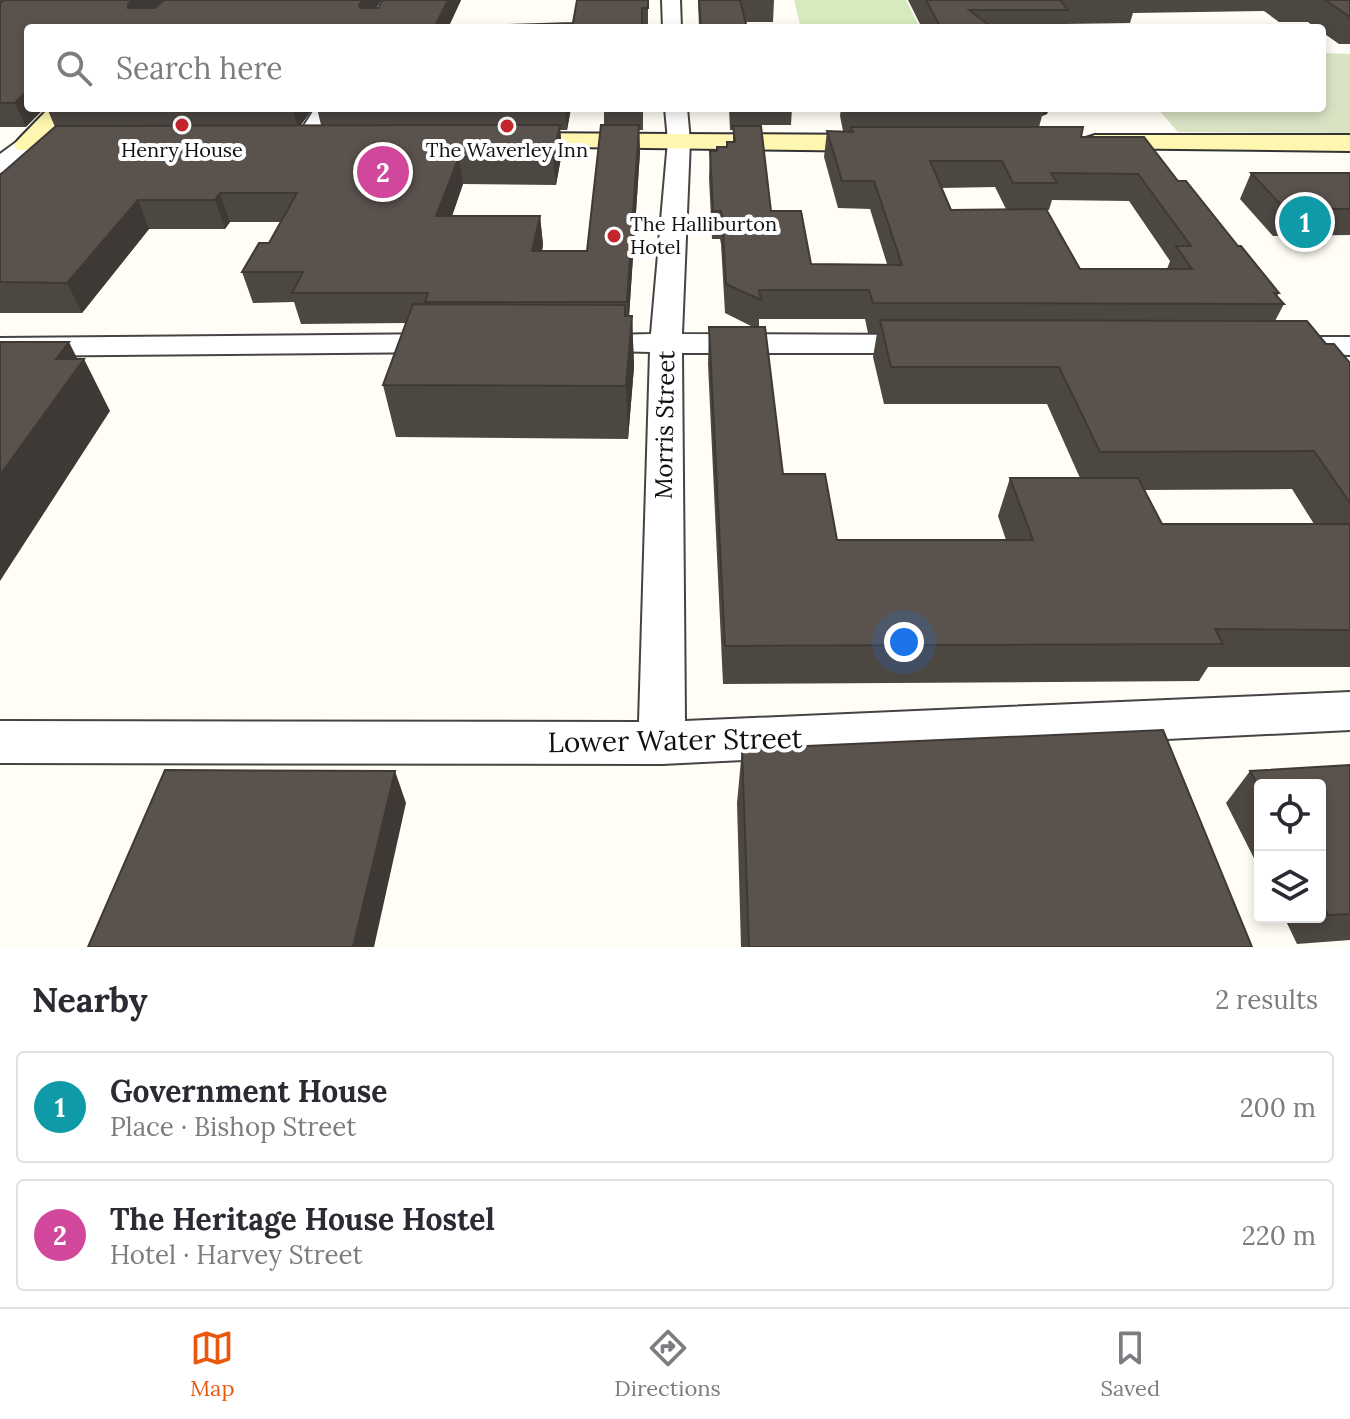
<!DOCTYPE html>
<html lang="en">
<head>
<meta charset="utf-8">
<style>
  :root { --surface:#fff; --page:#f2f2f3; --text:#2b2b33; --muted:#7c7c81; --line:#e1e1e2; --accent:#ea580c }
  body { margin:0; font-family:Lora,serif; background:var(--page); color:var(--text) }
  .controls { position:absolute; right:24px; bottom:24px; display:grid; overflow:hidden; border-radius:8px; box-shadow:0 4px 12px #0003 }
  .controls button { width:72px; height:72px; display:grid; place-items:center; padding:0; border:0; border-bottom:2px solid var(--line); background:var(--surface); color:var(--text); font:40px sans-serif }
  .you { position:absolute; left:904px; top:642px; width:28px; height:28px; margin:-20px; border:6px solid #fff; border-radius:50%; background:#1a73e8; box-shadow:0 0 0 12px #1a73e833 }
  .badge { display:grid; place-items:center; width:52px; height:52px; border-radius:50%; background:var(--accent); color:#fff; font-size:26px; font-weight:700 }
  .pin { position:absolute; translate:-50% -50%; border:4px solid #fff; box-shadow:0 2px 8px #0006 }
  .list { margin:0; padding:0; list-style:none }
  h2 { display:flex; justify-content:space-between; align-items:center; height:104px; margin:0; padding:0 32px; font-size:34px }
  h2 small { font-size:26px; font-weight:400; color:var(--muted) }
  .list li { display:grid; grid-template-columns:52px 1fr auto; gap:24px; align-items:center; box-sizing:border-box; height:112px; margin:0 16px 16px; padding:0 16px; border:2px solid var(--line); border-radius:8px }
  .list b { display:block; font-size:30px; white-space:nowrap }
  .list p { margin:0; font-size:26px; white-space:nowrap; color:var(--muted) }
  .list em { font-size:26px; font-style:normal; color:var(--muted) }
  .icon { flex:none; width:44px; height:44px; fill:none; stroke:currentColor; stroke-width:2; stroke-linecap:round; stroke-linejoin:round }
  .map { position:relative; flex:none; width:1350px; height:947px; overflow:hidden }
  .search { position:absolute; background:var(--surface); box-shadow:0 4px 12px #0003; left:24px; right:24px; top:24px; height:88px; display:flex; align-items:center; gap:20px; box-sizing:border-box; padding:0 28px; border-radius:8px; color:var(--muted); font-size:30px }
  .sheet { height:360px; background:var(--surface) }
  nav { display:flex; justify-content:space-around; align-items:center; box-sizing:border-box; height:112px; border-top:2px solid var(--line); background:var(--surface); font-size:22px; color:var(--muted) }
  nav a { display:grid; justify-items:center; gap:4px }
  nav .on { color:var(--accent) }
  .map>svg:first-child { display:block }
  .green { fill:#d5ebbd }
  .cemetery { fill:#d9e3c4 }
  .lines { fill:none; stroke-linecap:round; stroke-linejoin:round }
  .minor-casing { stroke:#444; stroke-width:4 }
  .tertiary-casing { stroke:#444; stroke-width:4 }
  .secondary-casing { stroke:#333; stroke-width:4 }
  .minor { fill:#fff; fill-rule:evenodd }
  .tertiary { fill:#fff; fill-rule:evenodd }
  .secondary { fill:#fff6b0; fill-rule:evenodd }
  .wall { fill:#4d4742; fill-rule:evenodd }
  .shaded-wall { fill:#3f3936 }
  .building { fill:#5a524d; stroke:#3f3936; stroke-width:2; fill-rule:evenodd }
  .poi-dot { fill:#c4262e; stroke:#fff; stroke-width:3 }
  .labels { text-anchor:middle; stroke-width:8; stroke-linejoin:round; paint-order:stroke }
  .far-poi-label { font-size:20px; fill:#111; stroke:#fff }
  .street-label { font-size:24px; fill:#111; stroke:#fff }
  .near-street-label { font-size:28px; fill:#111; stroke:#fff }
</style>
</head>
<body>
<div class="map">
<svg width="1350" height="947" viewBox="0 0 1350 947">
  <rect width="100%" height="100%" fill="#fffdf5"/>
  <path class="green" d="M794,0H906L920,28H801Z"/>
  <path class="cemetery" d="M1322,53L1350,54V133L1178,132L1157,108H1322Z"/>
  <g class="lines">
    <defs>
      <path id="minor" d="M315,108H331L310,144H298L295,140Z"/>
      <path id="tertiary" d="M662,0H680L681,28H663Z
        M665,108H687L690,141L682,334L924,335L935,337L939,344L935,351L924,353H682L685,721L1350,692V730L662,764L0,763V721L639,722L650,352L573,350L569,343L573,336L651,334L668,141Z
        M27,138L35,140L39,145C30,157 14,170 0,173V154L19,140Z
        M448,334L459,336L463,343L459,350L448,352L0,356V338Z
        M1288,337H1350V355L1277,353L1273,346L1277,339Z"/>
      <path id="secondary" d="M49,108H74L36,150H18L14,145L18,140Z
        M507,133L879,135L888,138L892,143L888,148L879,151L498,146L494,141L498,136Z
        M1095,135H1350V151L1086,148L1082,143L1086,138Z"/>
    </defs>
    <use href="#minor" class="minor-casing"/>
    <use href="#tertiary" class="tertiary-casing"/>
    <use href="#secondary" class="secondary-casing"/>
    <use href="#minor" class="minor"/>
    <use href="#tertiary" class="tertiary"/>
    <use href="#secondary" class="secondary"/>
  </g>
  <path class="wall" d="M0,0H382L376,8H378L383,0H461L448,28H28L26,127H0Z
    M577,0H648V28H508L573,23Z
    M698,0H774L773,22H746L747,28H699Z
    M908,0H1350V44H1339L1322,32V28H1316L1308,22H1279L1264,11L1133,13L1130,23L1065,24L1064,28H922Z
    M47,108H313L301,125H321L317,108H571L567,130H560L562,152L556,185L463,184L452,216H540L543,245L542,251H587L604,125V108H643V130H639L640,152L629,316H632L634,367L628,439L396,437L383,385L406,323L301,324L294,302L253,303L242,272L269,243L281,222H230L225,229H149L82,313H0V175L55,127Z
    M729,108H792L791,125H757V126L771,211L811,264H887L870,209L838,208L824,157L827,131L851,132V131H843L840,116L841,108H1049L1047,114L1042,116L1039,127L1081,137L1178,181L1279,293L1277,296L1284,304L1275,321L1326,344L1350,363V667H1208L1199,681L723,684L708,364L709,327H753L725,313L721,244L720,239H712L709,178L710,151H717L733,142V130H730ZM995,187L1006,209L951,210L941,188ZM1052,200L1129,201L1170,261L1167,269H1080L1046,210H1049ZM759,319H865L868,333H877L873,357L884,404H1047L1080,478H1010L998,516L1006,540H837L783,474L759,327ZM1292,489L1314,524H1162L1144,490Z
    M1251,173H1350V235L1273,236L1240,199Z
    M742,749L1252,947H741L737,803Z
    M1350,765V940L1297,944L1284,917H1320V785H1260V870L1226,803L1250,771Z"/>
  <path class="shaded-wall" d="M133,0H164L136,26L128,8V4Z
    M363,0H382L363,26L359,5Z
    M448,0H461L448,28H434Z
    M28,90V108H45L26,127L15,103Z
    M293,108H313L298,129Z
    M565,108H571L567,130Z
    M1044,108H1049L1047,114L1042,116Z
    M560,125L562,152L556,185L553,157Z
    M639,125L640,152L628,332L627,302Z
    M459,157L463,184L442,245L436,216Z
    M220,193L230,222L225,229L215,200Z
    M138,200L149,229L82,313L67,283Z
    M540,216L543,245L536,281L532,251Z
    M632,316L634,367L628,439L626,386Z
    M69,342L80,364L84,359L110,411L0,581V475L56,359Z
    M395,771L406,803L374,947H353Z"/>
  <path class="building" d="M4,0H133L128,4V8H155L164,0H363L359,5L360,8H378L383,0H448L434,28H28V90L15,103H0V3Z
    M577,0H648V8H642V28H508L509,25L573,23Z
    M699,0H740L747,28H701Z
    M926,0H1060L1068,10H969L993,28H941Z
    M1325,0H1350V17Z
    M560,125L553,157H459L436,216H540L532,251H587L601,125H639L627,302H425L428,293H292L303,272H242L259,243H269L297,193H220L215,200H138L67,283L0,282V175L56,126Z
    M733,126H761L771,211H801L811,264L902,265L874,181H842L827,131L853,132L851,127H1083L1081,137H1144L1178,181H1186L1238,246H1241L1279,293H1274L1284,304L873,303L869,290H759L761,300L726,284L722,216L721,211H713L710,151H717V147H727V142H735ZM930,161H1002L1013,183H1057L1051,173L1138,174L1191,246H1176L1192,269H1080L1046,209L951,210Z
    M1251,173H1350V209H1285Z
    M413,304L625,305V316H632L626,386L383,385Z
    M880,320L1307,321L1326,344H1334L1350,363V503L1314,451L1100,452L1059,367H891Z
    M709,327H765L783,474H825L837,540H1033L1010,478H1138L1162,524H1350V630L1215,629L1223,644L725,646Z
    M0,342H69L56,359H84L0,475Z
    M1163,730L1252,947H749L742,749Z
    M1350,765V914L1328,915L1320,901V785H1260V789L1250,771Z
    M165,770L395,771L353,947H88Z"/>
  <g class="poi-dot">
    <circle cx="182" cy="125" r="8"/>
    <circle cx="507" cy="126" r="8"/>
    <circle cx="614" cy="236" r="8"/>
  </g>
  <g class="labels">
    <g class="far-poi-label">
      <text x="182" y="157">Henry House</text>
      <text x="507" y="157">The Waverley Inn</text>
      <text x="630" y="231" text-anchor="start">The Halliburton<tspan x="630" dy="23">Hotel</tspan></text>
    </g>
    <g class="street-label">
      <text transform="translate(665 425) rotate(-89)" y="8">Morris Street</text>
    </g>
    <g class="near-street-label">
      <text transform="translate(675 740) rotate(-1)" y="10">Lower Water Street</text>
    </g>
  </g>
</svg>
<div class="controls">
<button><svg class="icon" aria-label="locate" viewBox="0 0 24 24"><circle cx="12" cy="12" r="6"/><path d="M12 2v4M12 18v4M2 12h4M18 12h4"/></svg></button>
<button><svg class="icon" aria-label="layers" viewBox="0 0 24 24"><path d="M12 4l9 5-9 5-9-5zM3 14l9 5 9-5"/></svg></button>
</div>
<div class="you"></div>
<div class="pin badge" style="left:1305px;top:222px;background:#0f9aa8">1</div>
<div class="pin badge" style="left:383px;top:172px;background:#d1479c">2</div>
<div class="search"><svg class="icon" aria-label="search" viewBox="0 0 24 24"><circle cx="10" cy="10" r="6"/><path d="M15 15l6 6"/></svg>Search here</div>
</div>
<section class="sheet">
<h2>Nearby<small>2 results</small></h2>
<ul class="list">
<li><span class="badge" style="background:#0f9aa8">1</span><div><b>Government House</b><p>Place · Bishop Street</p></div><em>200 m</em></li>
<li><span class="badge" style="background:#d1479c">2</span><div><b>The Heritage House Hostel</b><p>Hotel · Harvey Street</p></div><em>220 m</em></li>
</ul>
</section>
<nav>
<a class="on"><svg class="icon" aria-label="map" viewBox="0 0 24 24"><path d="M3 6l6-2 6 2 6-2v14l-6 2-6-2-6 2zM9 4v14M15 6v14"/></svg>Map</a>
<a><svg class="icon" aria-label="directions" viewBox="0 0 24 24"><path d="M12 3l9 9-9 9-9-9zM9 14v-3h6M13 9l2 2-2 2"/></svg>Directions</a>
<a><svg class="icon" aria-label="saved" viewBox="0 0 24 24"><path d="M7 4h10v16l-5-4-5 4z"/></svg>Saved</a>
</nav>
</body>
</html>
